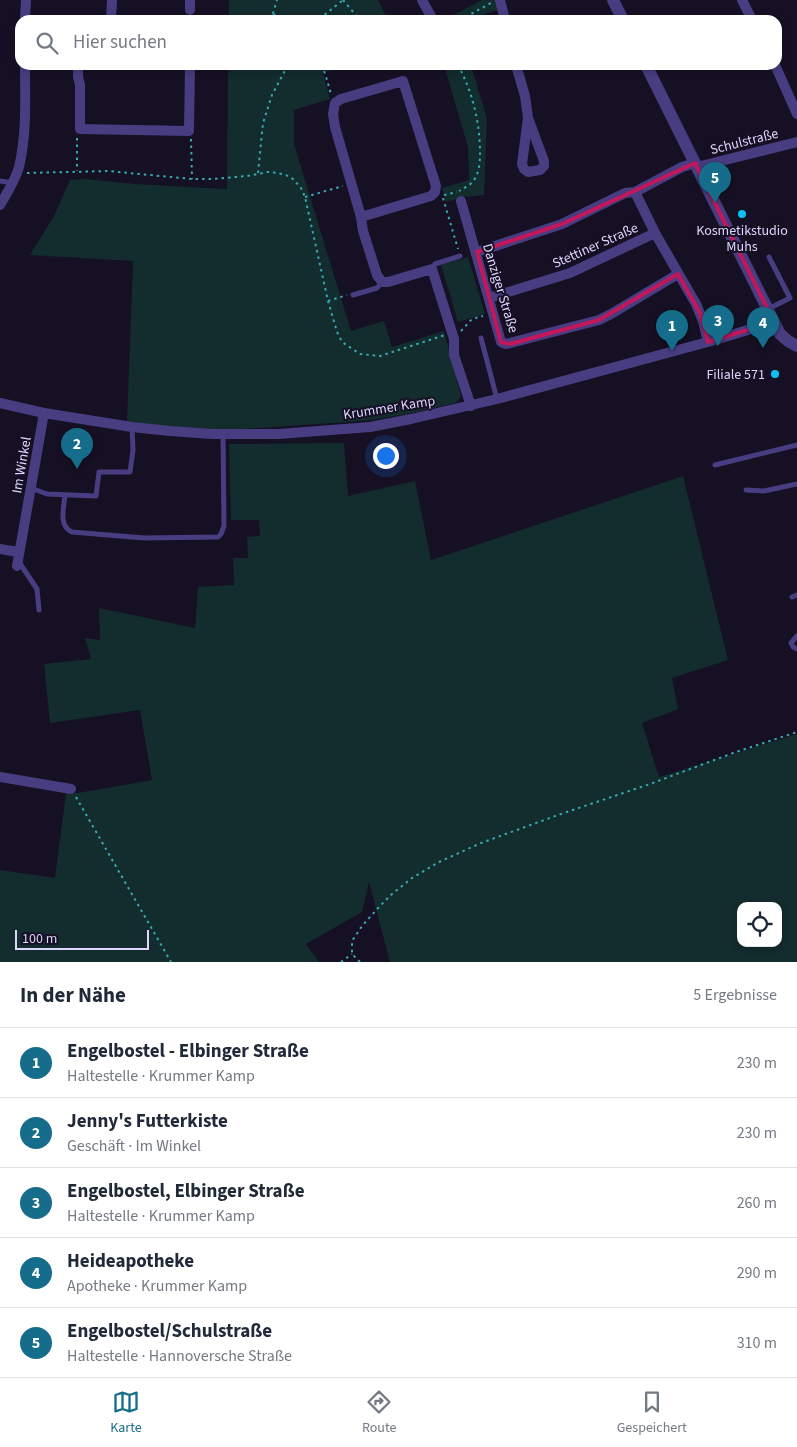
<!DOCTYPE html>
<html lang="de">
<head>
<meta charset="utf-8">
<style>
  :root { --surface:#fff; --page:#f6f6f7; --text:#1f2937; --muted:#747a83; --line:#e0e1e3; --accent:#166d8b }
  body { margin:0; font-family:"Source Sans 3",sans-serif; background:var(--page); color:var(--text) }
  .controls { position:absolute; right:15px; bottom:15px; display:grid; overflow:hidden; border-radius:10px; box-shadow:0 2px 8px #0003 }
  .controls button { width:45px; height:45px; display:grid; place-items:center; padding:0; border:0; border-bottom:1px solid var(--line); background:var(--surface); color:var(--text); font:25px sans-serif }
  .scale { position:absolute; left:15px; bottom:12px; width:134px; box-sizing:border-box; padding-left:5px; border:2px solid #ded5fd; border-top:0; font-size:14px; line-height:18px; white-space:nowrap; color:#ded5fd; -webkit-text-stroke:4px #161024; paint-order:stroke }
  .you { position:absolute; left:385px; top:455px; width:18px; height:18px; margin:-12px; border:4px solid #fff; border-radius:50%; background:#1a73e8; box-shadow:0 0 0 8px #1a73e833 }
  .badge { display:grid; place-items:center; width:32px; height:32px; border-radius:50%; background:var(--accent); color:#fff; font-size:16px; font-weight:700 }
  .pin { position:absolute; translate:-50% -41px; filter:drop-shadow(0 1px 2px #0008) }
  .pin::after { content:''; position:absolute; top:26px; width:18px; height:15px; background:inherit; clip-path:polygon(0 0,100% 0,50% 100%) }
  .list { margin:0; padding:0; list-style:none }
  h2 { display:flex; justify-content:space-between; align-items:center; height:65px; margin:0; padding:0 20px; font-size:21px }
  h2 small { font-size:16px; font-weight:400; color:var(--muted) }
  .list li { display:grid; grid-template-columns:32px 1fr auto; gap:15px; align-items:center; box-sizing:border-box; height:70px; padding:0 20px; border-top:1px solid var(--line) }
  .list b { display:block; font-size:19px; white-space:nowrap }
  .list p { margin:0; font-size:16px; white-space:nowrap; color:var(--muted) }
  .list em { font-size:16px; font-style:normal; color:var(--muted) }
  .icon { flex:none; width:28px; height:28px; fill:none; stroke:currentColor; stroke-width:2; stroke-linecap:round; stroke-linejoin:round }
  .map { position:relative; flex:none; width:797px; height:962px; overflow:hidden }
  .search { position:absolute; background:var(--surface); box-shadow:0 2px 8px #0003; left:15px; right:15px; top:15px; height:55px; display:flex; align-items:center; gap:12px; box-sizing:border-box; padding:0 18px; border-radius:15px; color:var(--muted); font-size:19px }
  .sheet { height:415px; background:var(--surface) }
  nav { display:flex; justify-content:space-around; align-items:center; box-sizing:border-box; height:70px; border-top:1px solid var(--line); background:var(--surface); font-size:14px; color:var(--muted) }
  nav a { display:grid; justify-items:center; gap:2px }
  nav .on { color:var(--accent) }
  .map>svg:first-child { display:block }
  .green { fill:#132c2e; fill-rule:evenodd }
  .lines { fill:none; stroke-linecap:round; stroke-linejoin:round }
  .path { stroke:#35aab1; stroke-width:2; stroke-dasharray:2.5 4; stroke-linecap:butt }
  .service { stroke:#483d81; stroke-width:5 }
  .minor { stroke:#483d81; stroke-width:10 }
  .tertiary { stroke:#483d81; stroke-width:12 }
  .marked { fill:none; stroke:#c2185b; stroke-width:4; stroke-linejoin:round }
  .poi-dot { fill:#0cc1f2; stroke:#161024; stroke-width:2 }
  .labels { text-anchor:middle; stroke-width:4; stroke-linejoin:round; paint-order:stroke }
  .street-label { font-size:14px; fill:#ded5fd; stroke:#161024 }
  .poi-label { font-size:14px; fill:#ded5fd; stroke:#161024 }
</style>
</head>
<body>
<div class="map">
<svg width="797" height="962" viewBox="0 0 797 962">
  <rect width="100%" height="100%" fill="#161024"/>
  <path class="green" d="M229,0H378L388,20H229Z
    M482,0H497L498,10L465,20H444Z
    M228,65H349L323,73L330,99L294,110V144L351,331L384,321L392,347L444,331L461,397L455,403L417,412L372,420L346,422L212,431L127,422L133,261L30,255L54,216L70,180L85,179L135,184L227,189Z
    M444,65H471L487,119L484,195L463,197L446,202L442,188L469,180L468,147Z
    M468,257L485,314L458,322L441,265Z
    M344,443L348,496L415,481L431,560L683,476L728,660L672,678L678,709L642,723L659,777L797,734V962H390L369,882L362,912L306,944L319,962H0V870L55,878L66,793H78L152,780L140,710L50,723L44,664L91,659L85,638L100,640L99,608L195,628L198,587L234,585L233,558H248L247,537L260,536L259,520H231L229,444ZM741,906H778V943H741Z"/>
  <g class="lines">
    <path class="path" d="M343,0L360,20
      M273,14L285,20
      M271,20L277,0
      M325,20L323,16L343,0
      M460,20L491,3
      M278,65C292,70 306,68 320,65
      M322,65L327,80L331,94
      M458,65C473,93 480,123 480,154C480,162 479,173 474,180C471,185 464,188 459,191
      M443,68L449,65
      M77,138V171
      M191,139L192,179
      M27,173L108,171L192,179H213L247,176L268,172L277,173L286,175L293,179L301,188L305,197L328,301L337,332L342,342L360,354L380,356L445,335
      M258,173L263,123L272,95L288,65
      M444,195L457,192
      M305,197L343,186
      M443,198L458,249
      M328,301L347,295
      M461,331L472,319L483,316
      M76,797L171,962
      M341,962L352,954
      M360,962L352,954V941L362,926L379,907L392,894L412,878L439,862L481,843L558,815L650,784L733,753L797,732"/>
    <path class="service" d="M0,181L13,183
      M432,269L435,264L460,256
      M353,295L377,288L382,282
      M768,309L790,298L769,257
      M481,338L497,399
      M715,465L797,445
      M31,488L47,494L96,496L99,472H130L133,450L132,427
      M746,490L764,491L797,484
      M65,495C64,507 58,526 72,532L144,538L218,537L221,534L224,526L223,434
      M19,562L37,589L39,610
      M792,597L797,595
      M797,636L791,643L793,647L797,649"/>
    <path class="minor" d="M422,0L433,20
      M500,0L505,20
      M742,0L752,20
      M190,10V0
      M25,20L26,0
      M111,20L112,0
      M78,65V77L80,85V129L189,131L190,65
      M516,65L525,96L528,118L544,161V166L540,170L528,172L524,169L522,164L528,118
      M775,65L797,114
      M695,163L682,167L635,192L655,233L696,304L703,321L708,342
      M697,167L797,142
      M461,201L501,342L506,344L599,320L611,314L678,274
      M0,205C7,193 15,181 19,167C27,134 25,98 25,65
      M361,217L335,127L333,114L335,103L341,99L403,81L436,186L435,192L431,196L361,217L363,231L377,275L382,282H388L432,269L454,339V355L471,406
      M477,252L562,224L625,193L635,192
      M489,298L570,273L655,233
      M0,403L44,413L132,427L170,431L212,434H279L370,427L411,419L497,399L715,340L774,322
      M0,549L18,552
      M17,566L44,413
      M0,777L71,789"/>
    <path class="tertiary" d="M613,0L623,20
      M646,65L780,334L788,341L797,346"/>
  </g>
  <path class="marked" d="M695,163L774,322L708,342L700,313L678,274L599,320L510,344L501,342L477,252L562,224Z"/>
  <g class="poi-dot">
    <circle cx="742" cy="214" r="5"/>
    <circle cx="775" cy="374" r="5"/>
  </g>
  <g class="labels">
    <g class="street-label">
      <text transform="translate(744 141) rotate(-14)" y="5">Schulstraße</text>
      <text transform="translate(595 245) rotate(-24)" y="5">Stettiner Straße</text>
      <text transform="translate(501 288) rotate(73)" y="5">Danziger Straße</text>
      <text transform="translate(389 407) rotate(-9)" y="5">Krummer Kamp</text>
      <text transform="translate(21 465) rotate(-80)" y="5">Im Winkel</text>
    </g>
    <g class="poi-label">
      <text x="742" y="235">Kosmetikstudio<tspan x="742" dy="16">Muhs</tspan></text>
      <text x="765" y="379" text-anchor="end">Filiale 571</text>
    </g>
  </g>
</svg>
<div class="controls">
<button><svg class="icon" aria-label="locate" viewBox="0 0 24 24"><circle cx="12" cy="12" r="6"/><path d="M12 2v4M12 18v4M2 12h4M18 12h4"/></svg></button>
</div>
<div class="scale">100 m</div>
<div class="you"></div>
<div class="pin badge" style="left:672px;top:351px">1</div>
<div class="pin badge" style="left:77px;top:469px">2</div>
<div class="pin badge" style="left:718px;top:346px">3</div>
<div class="pin badge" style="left:763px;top:348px">4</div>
<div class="pin badge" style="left:715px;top:203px">5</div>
<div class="search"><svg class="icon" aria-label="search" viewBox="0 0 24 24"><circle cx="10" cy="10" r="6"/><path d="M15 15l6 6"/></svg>Hier suchen</div>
</div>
<section class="sheet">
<h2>In der Nähe<small>5 Ergebnisse</small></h2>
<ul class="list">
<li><span class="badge">1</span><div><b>Engelbostel - Elbinger Straße</b><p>Haltestelle · Krummer Kamp</p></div><em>230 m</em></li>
<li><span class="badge">2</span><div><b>Jenny's Futterkiste</b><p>Geschäft · Im Winkel</p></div><em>230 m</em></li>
<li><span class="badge">3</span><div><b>Engelbostel, Elbinger Straße</b><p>Haltestelle · Krummer Kamp</p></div><em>260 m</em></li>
<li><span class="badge">4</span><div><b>Heideapotheke</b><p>Apotheke · Krummer Kamp</p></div><em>290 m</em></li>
<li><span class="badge">5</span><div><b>Engelbostel/Schulstraße</b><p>Haltestelle · Hannoversche Straße</p></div><em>310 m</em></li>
</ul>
</section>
<nav>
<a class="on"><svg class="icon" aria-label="map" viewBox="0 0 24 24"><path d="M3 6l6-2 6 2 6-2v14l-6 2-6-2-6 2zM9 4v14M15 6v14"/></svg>Karte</a>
<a><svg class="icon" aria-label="directions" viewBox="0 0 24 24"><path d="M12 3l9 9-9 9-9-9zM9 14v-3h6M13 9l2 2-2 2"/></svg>Route</a>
<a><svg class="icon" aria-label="saved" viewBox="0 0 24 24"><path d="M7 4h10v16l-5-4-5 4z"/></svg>Gespeichert</a>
</nav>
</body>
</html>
